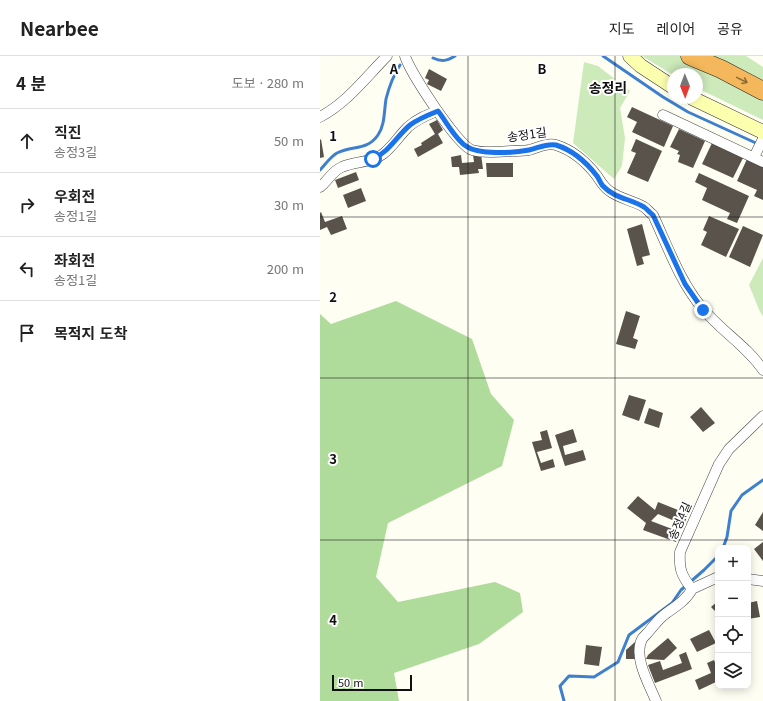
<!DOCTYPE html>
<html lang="ko">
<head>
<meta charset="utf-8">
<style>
  :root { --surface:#fff; --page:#f6f6f6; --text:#222; --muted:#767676; --line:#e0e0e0 }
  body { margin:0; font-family:Georgia,"Noto Sans KR",serif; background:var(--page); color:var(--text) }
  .controls { position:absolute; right:12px; bottom:12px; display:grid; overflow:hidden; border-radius:8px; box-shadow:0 2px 10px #0003 }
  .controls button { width:36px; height:36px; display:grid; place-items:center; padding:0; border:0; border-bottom:1px solid var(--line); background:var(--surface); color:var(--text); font:20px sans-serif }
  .compass { position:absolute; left:347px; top:12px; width:36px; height:36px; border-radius:50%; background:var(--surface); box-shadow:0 2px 10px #0003; rotate:179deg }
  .scale { position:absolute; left:12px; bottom:10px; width:80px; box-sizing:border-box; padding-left:4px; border:2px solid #101010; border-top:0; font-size:11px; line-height:14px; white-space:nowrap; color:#101010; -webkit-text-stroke:3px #fff; paint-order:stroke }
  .stop { position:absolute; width:12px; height:12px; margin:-9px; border:3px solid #1a73e8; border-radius:50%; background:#fff }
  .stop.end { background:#1a73e8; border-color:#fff; box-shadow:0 1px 4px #0008 }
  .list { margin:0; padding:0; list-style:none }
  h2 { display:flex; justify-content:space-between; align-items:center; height:52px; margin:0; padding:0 16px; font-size:17px }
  h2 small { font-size:13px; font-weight:400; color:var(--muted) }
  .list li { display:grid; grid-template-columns:26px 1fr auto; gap:12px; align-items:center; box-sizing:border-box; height:64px; padding:0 16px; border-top:1px solid var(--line) }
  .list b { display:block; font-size:15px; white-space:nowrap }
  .list p { margin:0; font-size:13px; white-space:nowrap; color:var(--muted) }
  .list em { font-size:13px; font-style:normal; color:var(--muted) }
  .icon { flex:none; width:22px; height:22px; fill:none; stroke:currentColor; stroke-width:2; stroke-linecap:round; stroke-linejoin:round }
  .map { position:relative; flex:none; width:443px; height:645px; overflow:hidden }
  header { display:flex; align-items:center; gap:24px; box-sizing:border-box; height:56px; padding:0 20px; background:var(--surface); border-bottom:1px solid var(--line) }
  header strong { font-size:19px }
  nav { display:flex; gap:22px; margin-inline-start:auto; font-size:14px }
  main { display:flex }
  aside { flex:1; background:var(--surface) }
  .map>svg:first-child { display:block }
  .green { fill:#cdeabb }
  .forest { fill:#afdb9b }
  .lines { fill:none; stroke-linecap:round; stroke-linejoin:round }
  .stream { stroke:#3e80ce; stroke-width:3 }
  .building { fill:#59534c }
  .street-casing { stroke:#434343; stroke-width:11 }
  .secondary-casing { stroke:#323232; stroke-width:15 }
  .highway-casing { stroke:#212121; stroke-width:19 }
  .street { stroke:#fff; stroke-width:10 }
  .secondary { stroke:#fcffae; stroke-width:14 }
  .highway { stroke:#f4b75b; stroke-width:18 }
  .oneway { stroke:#8d6c39 }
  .route { stroke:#1a73e8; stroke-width:5 }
  .grid { fill:none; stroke:#101010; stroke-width:1; stroke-opacity:0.55 }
  .labels { text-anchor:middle; stroke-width:4; stroke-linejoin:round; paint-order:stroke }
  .street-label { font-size:12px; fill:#101010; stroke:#fff }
  .quarter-label { font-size:14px; font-weight:bold; fill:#101010; stroke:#fff }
  .grid-label { font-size:13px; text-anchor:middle; font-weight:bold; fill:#101010; stroke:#fff; stroke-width:4; stroke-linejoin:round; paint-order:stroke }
</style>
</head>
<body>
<header>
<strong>Nearbee</strong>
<nav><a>지도</a><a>레이어</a><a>공유</a></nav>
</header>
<main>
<aside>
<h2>4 분<small>도보 · 280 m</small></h2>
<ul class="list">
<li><svg class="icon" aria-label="ahead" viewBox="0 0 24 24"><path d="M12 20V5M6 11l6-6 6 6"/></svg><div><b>직진</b><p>송정3길</p></div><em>50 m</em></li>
<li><svg class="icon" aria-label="right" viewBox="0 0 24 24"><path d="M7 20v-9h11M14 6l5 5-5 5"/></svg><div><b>우회전</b><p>송정1길</p></div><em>30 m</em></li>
<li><svg class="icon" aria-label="left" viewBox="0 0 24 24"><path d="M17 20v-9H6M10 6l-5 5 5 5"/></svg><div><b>좌회전</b><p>송정1길</p></div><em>200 m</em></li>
<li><svg class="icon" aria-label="arrive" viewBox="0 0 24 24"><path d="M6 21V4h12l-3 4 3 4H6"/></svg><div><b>목적지 도착</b></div></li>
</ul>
</aside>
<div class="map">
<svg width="443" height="645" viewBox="0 0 443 645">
  <rect width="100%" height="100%" fill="#fffef3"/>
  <path class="green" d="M322,0H426L443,11V64L377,32V18H353V19Z
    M264,6L278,10L310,35L300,52L305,82L302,110L294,123L253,87Z
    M443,202V260L440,256L429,229Z"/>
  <path class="forest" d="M76,245L152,283L171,338L194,364L182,410L68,467L56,521L78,546L175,526L200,537L203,556L159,588L74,617L79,645H0V258L11,268Z"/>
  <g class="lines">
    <path class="stream" d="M283,0L343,41L368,56L438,88
      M113,2C122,6 127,5 135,0
      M0,114C5,109 10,101 17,97C33,89 47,95 58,79C65,69 64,55 66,43C69,31 73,20 80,9
      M403,492L407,481L411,455L422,439L443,424
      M244,645L240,630L249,620L274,621L298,606L309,579L352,547L361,534L384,514L398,500"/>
  </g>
  <path class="building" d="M109,13L127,23L121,35L107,28L109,24L105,22Z
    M312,51L353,70L344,91L312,76L317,66L307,61Z
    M117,64L123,74L118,78L123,87L98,101L94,93L102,89L101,87L115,78L109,68Z
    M359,73L385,85L373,112L358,106L360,99L357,98L359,95L350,91Z
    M1,83L4,101L0,102V84Z
    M316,83L342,95L328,126L307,117L316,97L311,95Z
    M392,87L423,102L413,122L382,108Z
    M161,98L163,113H158L159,117L140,119L139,111H132L131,101L141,99L142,107L154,106L153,99Z
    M427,103L443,111V144L434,140L437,134L417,125Z
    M166,107H193V121H167Z
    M36,116L39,124L18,132L15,124Z
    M379,117L429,140L417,167L407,163L410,157L382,144L387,132L375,126Z
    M41,132L46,145L28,152L23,139Z
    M1,156L5,166L22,160L27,173L11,179L7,171L0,174V157Z
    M389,160L419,173L406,201L381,189L387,176L383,174Z
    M322,168L330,199L322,201L324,208L317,210L307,173Z
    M423,170L443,179L430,211L409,201Z
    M306,255L320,260L313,282L318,284L315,293L296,288Z
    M309,339L326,344L319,365L302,359Z
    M381,351L395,367L383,376L370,361Z
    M329,352L343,357L339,372L324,367Z
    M253,373L257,386L243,390L245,399L263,394L266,404L245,410L235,379Z
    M227,374L232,392L217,396L221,407L233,403L235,411L221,415L212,386L222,384L220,376Z
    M318,440L335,454L338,446L368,458L364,469L338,458L331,465L360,476L356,486L323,474L326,467L307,452Z
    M443,456V475L435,469Z
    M443,486V505L434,493Z
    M398,545V558L391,551Z
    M437,545L440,561L428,563V547Z
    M389,574L396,587L377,596L370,583Z
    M348,582L357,592L344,604L326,603L328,599Z
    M315,586V603H306V594Z
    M266,589L282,591L279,610L264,608Z
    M366,596L372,613L335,627L328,609L340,605L343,614L362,607L359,599Z
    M394,604L398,614V616L395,618L398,625L379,634L375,624L391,617L387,607Z"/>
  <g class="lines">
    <defs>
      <path id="street" d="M85,0C90,16 137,89 152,94C162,97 180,96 191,95C197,95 203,95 209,94C218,92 227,86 236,89C252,94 267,107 277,120C281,126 284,132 291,136C301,143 314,145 324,151C327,153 330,157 333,159C348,191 360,226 383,253C401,275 427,290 443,314
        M343,59L443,106
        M0,61C28,46 45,22 67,0
        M434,101L443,83
        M0,131C8,125 12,115 22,111C35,105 52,107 63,98C73,90 79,80 88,71C97,63 107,59 117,55
        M428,523L443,525
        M372,533C361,519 359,513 360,496L399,408L409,393L443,360
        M372,533L398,521
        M336,645C329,628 313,601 322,583C324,580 328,577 330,574C336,567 340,561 348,556C357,550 367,543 372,533"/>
      <path id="secondary" d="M310,0L321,10L353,31
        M372,42L443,76"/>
      <path id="highway" d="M370,0L401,13L443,35"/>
    </defs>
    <use href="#street" class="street-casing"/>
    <use href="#secondary" class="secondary-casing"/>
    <use href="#highway" class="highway-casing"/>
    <use href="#street" class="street"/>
    <use href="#secondary" class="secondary"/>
    <use href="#highway" class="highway"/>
  </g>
  <defs><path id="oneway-shaft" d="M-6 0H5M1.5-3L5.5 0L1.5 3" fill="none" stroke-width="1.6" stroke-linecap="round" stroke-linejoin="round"/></defs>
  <use class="oneway" href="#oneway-shaft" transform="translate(422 24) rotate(26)"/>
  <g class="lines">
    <path class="route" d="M53,103C70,95 76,81 90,69C98,63 108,59 118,55C126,65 135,83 146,90C158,99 194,97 209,94C218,92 227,87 236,89C252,94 267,107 277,120C279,123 281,128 283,130C294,142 311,143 324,151C327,153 330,157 333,159L365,228L383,254"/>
  </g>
  <path class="grid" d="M148,0V645M295,0V645M0,161H443M0,322H443M0,484H443"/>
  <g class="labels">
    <g class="street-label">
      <text transform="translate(207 79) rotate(-8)" y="4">송정1길</text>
      <text transform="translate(360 465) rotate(-66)" y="4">송정4길</text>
    </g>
    <g class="quarter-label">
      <text x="288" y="37">송정리</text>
    </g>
  </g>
  <g class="grid-label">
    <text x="74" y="18">A</text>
    <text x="222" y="18">B</text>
    <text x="13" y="85">1</text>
    <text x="13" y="246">2</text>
    <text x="13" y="408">3</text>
    <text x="13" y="569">4</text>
  </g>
</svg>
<div class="controls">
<button>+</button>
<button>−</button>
<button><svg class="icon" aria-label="locate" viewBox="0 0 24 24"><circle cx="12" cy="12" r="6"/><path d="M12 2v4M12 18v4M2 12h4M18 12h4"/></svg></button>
<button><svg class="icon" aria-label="layers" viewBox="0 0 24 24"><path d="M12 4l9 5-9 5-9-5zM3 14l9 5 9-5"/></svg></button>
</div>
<svg class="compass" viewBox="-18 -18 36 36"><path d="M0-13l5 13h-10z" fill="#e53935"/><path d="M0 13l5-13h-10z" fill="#767676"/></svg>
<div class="scale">50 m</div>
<div class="stop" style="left:53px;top:103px"></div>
<div class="stop end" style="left:383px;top:254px"></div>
</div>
</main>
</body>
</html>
